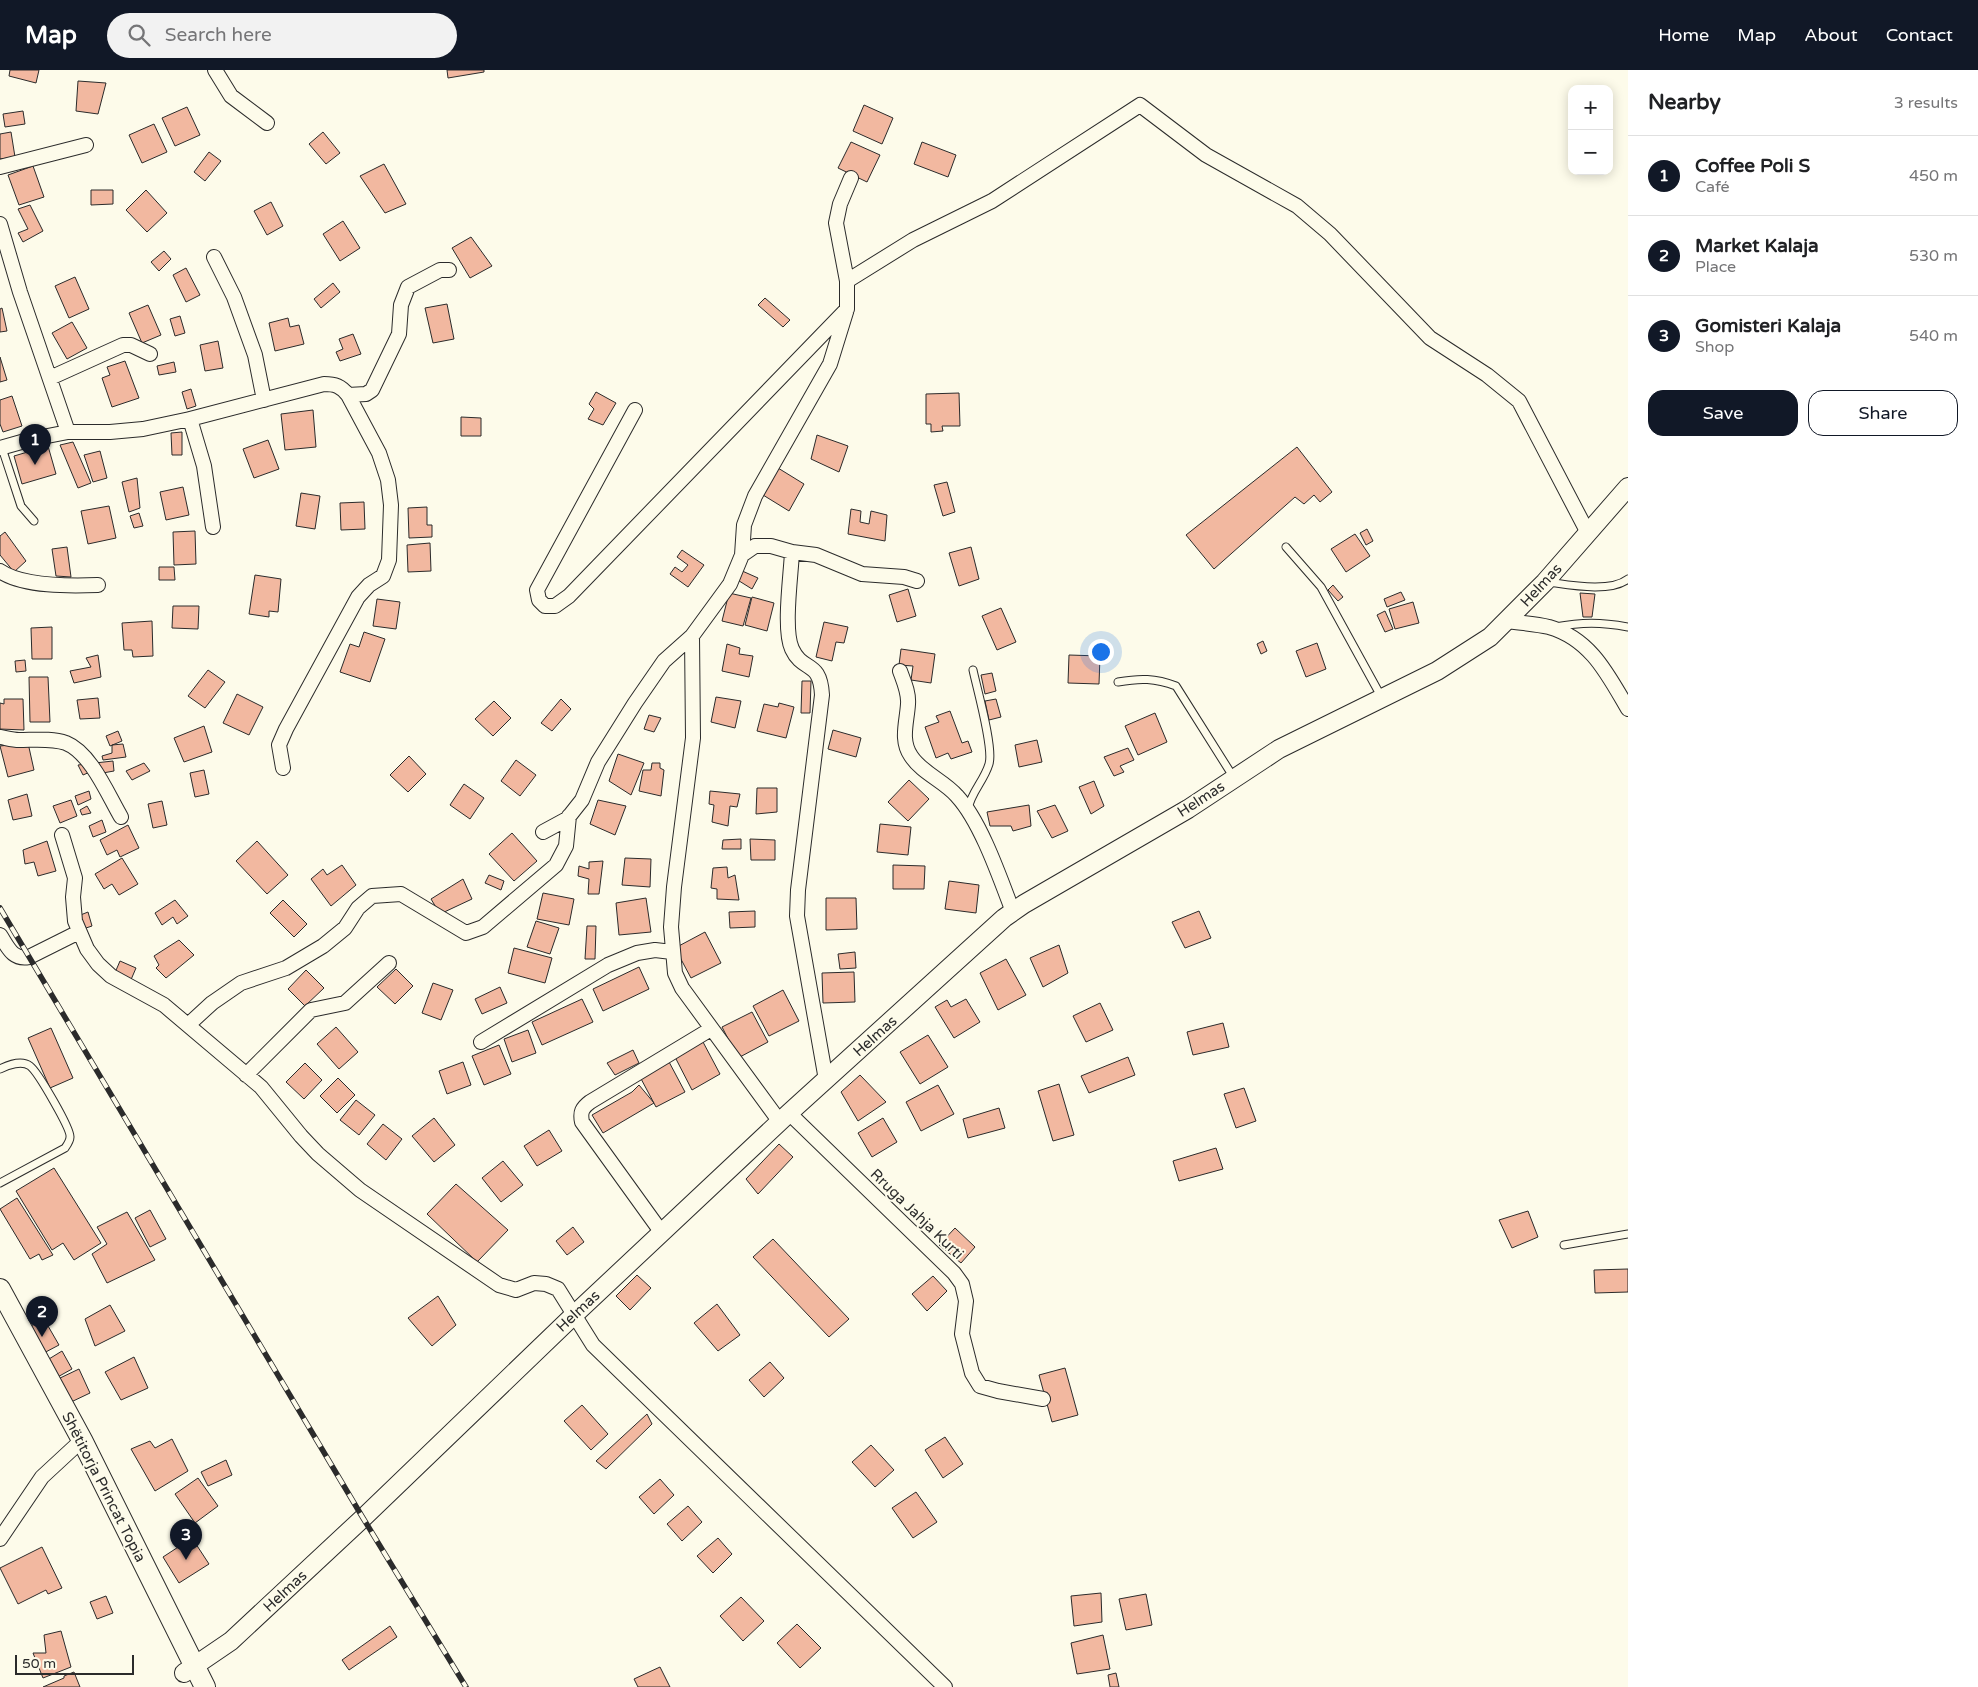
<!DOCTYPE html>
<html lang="en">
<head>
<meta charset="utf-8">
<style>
  :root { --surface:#fff; --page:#f2f2f2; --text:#202124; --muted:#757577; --line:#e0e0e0; --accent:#111827 }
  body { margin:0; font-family:"Varela Round",sans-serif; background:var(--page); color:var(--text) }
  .controls { position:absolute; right:15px; top:15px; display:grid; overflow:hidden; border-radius:10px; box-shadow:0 2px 12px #0003 }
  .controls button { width:45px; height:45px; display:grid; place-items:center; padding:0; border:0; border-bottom:1px solid var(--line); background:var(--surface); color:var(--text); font:25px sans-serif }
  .scale { position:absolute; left:15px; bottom:12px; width:119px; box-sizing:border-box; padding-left:5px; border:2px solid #2b2b2b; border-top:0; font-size:14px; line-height:18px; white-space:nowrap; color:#2b2b2b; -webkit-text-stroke:4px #fdfbea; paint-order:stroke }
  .you { position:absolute; left:1100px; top:581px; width:18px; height:18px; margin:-12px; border:4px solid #fff; border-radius:50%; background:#1a73e8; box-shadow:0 0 0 8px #1a73e833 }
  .badge { display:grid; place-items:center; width:32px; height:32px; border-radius:50%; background:var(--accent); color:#fff; font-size:16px; font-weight:700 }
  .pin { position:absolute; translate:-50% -41px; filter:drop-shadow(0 1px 2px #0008) }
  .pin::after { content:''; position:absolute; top:26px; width:18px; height:15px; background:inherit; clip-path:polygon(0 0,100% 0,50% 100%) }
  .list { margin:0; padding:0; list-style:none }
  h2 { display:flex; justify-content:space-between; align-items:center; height:65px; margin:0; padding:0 20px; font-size:21px }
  h2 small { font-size:16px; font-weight:400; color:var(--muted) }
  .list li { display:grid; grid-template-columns:32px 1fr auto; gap:15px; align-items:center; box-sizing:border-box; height:80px; padding:0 20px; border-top:1px solid var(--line) }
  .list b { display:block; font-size:19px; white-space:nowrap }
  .list p { margin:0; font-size:16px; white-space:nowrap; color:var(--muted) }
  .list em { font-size:16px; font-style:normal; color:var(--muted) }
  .actions { display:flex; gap:10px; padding:15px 20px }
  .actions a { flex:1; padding:11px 0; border:1px solid var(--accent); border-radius:15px; text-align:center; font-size:18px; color:var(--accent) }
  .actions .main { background:var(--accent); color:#fff }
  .icon { flex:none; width:28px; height:28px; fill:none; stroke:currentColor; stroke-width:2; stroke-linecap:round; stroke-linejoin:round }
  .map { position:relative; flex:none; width:1628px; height:1617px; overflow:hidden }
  header { display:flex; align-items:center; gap:30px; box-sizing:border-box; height:70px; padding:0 25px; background:var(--accent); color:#fff }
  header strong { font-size:24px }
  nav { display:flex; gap:28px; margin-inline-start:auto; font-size:18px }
  .search { width:350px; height:45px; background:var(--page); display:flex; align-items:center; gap:12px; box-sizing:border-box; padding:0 18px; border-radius:28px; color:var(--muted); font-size:19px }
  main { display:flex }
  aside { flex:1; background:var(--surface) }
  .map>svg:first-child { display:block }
  .building { fill:#f2b8a0; stroke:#2b2b2b }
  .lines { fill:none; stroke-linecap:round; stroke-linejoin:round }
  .service-casing { stroke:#2b2b2b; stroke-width:9 }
  .minor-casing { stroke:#2b2b2b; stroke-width:16 }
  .tertiary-casing { stroke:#2b2b2b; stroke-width:20 }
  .secondary-casing { stroke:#2b2b2b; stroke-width:22 }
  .service { stroke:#fdfbea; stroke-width:7 }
  .minor { stroke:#fdfbea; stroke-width:14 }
  .tertiary { stroke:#fdfbea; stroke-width:18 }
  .secondary { stroke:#fdfbea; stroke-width:20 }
  .rail-casing { stroke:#2b2b2b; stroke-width:5.5 }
  .rail { stroke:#fdfbea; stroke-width:4; stroke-dasharray:11; stroke-linecap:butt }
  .labels { text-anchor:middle; stroke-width:4; stroke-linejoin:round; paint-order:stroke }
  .street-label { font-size:15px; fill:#2b2b2b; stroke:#fdfbea }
</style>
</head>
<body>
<header>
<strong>Map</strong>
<div class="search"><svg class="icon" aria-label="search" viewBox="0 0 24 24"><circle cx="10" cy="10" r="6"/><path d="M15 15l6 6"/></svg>Search here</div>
<nav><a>Home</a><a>Map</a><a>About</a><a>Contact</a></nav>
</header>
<main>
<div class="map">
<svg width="1628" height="1617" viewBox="0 0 1628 1617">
  <rect width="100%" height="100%" fill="#fdfbea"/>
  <path class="building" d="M10,0H39L36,13L9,6Z
    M447,0H484V2L448,8Z
    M78,11L106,13L98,44L76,41Z
    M864,35L893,48L882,74L853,61Z
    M187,37L200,65L175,76L162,48Z
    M23,41L25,54L5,57L3,44Z
    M154,54L167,82L142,93L129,65Z
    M11,62L15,87L0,89V64Z
    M323,62L340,83L326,94L309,74Z
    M851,72L880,85L867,112L838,98Z
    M922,72L956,85L948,107L914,94Z
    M209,82L221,91L205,111L194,102Z
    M384,94L406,134L385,143L360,106Z
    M33,96L44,127L19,135L8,105Z
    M91,120H113V134L91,135Z
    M146,120L167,143L147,162L126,140Z
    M271,132L283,156L267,165L254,141Z
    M30,135L43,161L23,172L18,163L28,159L18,139Z
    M343,151L360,178L340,191L323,164Z
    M471,167L492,196L470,208L452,178Z
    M164,181L171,189L159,201L151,192Z
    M186,198L200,225L186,232L173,205Z
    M75,207L89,239L69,248L55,216Z
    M333,213L340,222L321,238L314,229Z
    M765,228L790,250L783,257L758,235Z
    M447,234L454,269L433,273L425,238Z
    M148,235L161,265L142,273L129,243Z
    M2,238L7,261L0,262V239Z
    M180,246L185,263L175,266L170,249Z
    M288,248L290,257L299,255L304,274L275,281L269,253Z
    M72,252L87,278L67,289L52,263Z
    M353,264L361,284L340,291L336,282L343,279L339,269Z
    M218,271L223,298L205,301L200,275Z
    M0,287L7,310L0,312Z
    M125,291L139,328L112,337L102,308L110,305L107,297Z
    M174,292L176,302L159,305L157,296Z
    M191,319L196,336L187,339L182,322Z
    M596,322L616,333L603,355L588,349L594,339L589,334Z
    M959,323L960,356H942L943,361L931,362V354H926V324Z
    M12,326L22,356L3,362L0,354V330Z
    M313,340L316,377L285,380L281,344Z
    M461,347L481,348V366H461Z
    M182,362V385H172L171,363Z
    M817,365L848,376L839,402L811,389Z
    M268,370L279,399L254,408L243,379Z
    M73,372L91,413L78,418L60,375Z
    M48,376L56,404L22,414L14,386Z
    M1297,377L1332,422L1320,432L1314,425L1304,434L1295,427L1214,499L1186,465Z
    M100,381L107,408L93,412L84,385Z
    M778,398L804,414L789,441L763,425Z
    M137,408L140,438L129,442L122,412Z
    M947,412L955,442L943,446L934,415Z
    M183,417L189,445L166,450L160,422Z
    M301,423L320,426L315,459L296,456Z
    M364,432L365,459L341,460L340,433Z
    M109,436L116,468L88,474L81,441Z
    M427,437V455H432V467L409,468L408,438Z
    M851,439L861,441L860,452L869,454L871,441L887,445L885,471L848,464Z
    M139,443L143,456L134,458L130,446Z
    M1367,459L1373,471L1366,475L1360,463Z
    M195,461L196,494L174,495L173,462Z
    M5,462L26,491L14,502L0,485V466Z
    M1355,464L1370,486L1346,502L1331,479Z
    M430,473L431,501L408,502L407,475Z
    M67,477L71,507L56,506L52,479Z
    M971,477L979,509L959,516L949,483Z
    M682,480L704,495L688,517L670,504L675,497L682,502L688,495L677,487Z
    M159,497H174L175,510H159Z
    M740,500L758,508L752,519L736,509Z
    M255,505L281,509L278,542L269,541V547L249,544Z
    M1333,515L1343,527L1338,531L1328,520Z
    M908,519L916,546L897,552L889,525Z
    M1401,522L1405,530L1387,537L1384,529Z
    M729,523L751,528L743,556L722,551Z
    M1580,523L1595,524L1592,547H1583Z
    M752,527L774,533L767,561L745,555Z
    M377,529L400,532L396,559L373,556Z
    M1413,532L1419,553L1395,559L1389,539Z
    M173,536H199L198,559L172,558Z
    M1001,538L1016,572L997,580L982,546Z
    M1385,541L1393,559L1385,562L1377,545Z
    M152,551L153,586L133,587L132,580H124L122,553Z
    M824,552L848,557L844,573L836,572L832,591L816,587Z
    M52,557V589H32L31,558Z
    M364,562L385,569L370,612L340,602L350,574L359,577Z
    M1263,571L1267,581L1261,584L1257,574Z
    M1317,573L1326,599L1306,607L1296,581Z
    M727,574L740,578L739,584L753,586L749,607L722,601Z
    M901,579L935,584L931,613L911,610L913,596L899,595Z
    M98,585L101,607L74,613L70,601L91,597L86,588Z
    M1069,585L1100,586L1099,614L1068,613Z
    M25,590L26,601L16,602L15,591Z
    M208,600L225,612L205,638L188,626Z
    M992,603L996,621L985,624L981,605Z
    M29,607H48L50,652H30Z
    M802,611H811L810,643H801Z
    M237,624L263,637L249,665L223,653Z
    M716,627L741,631L735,658L711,652Z
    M98,628L100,648L80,649L77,630Z
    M4,629H23L24,660L0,659V633L4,634Z
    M561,629L571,639L552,661L541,653Z
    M996,629L1001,647L989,650L985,631Z
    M494,631L511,648L493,666L475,649Z
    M779,633L794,637L786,668L757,661L764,634L778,637Z
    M950,641L962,673L968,671L972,682L951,689L948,683L936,688L925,657L939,652L936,646Z
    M1155,643L1167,672L1138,685L1125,656Z
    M649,645L661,648L654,662L644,659Z
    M204,656L212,682L184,692L174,668Z
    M833,660L861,668L856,687L828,679Z
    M118,661L122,671L110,676L106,666Z
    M1037,670L1042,692L1019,697L1015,675Z
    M28,673L34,700L8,707L0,676Z
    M123,674L126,687L103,690L102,686L112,683V675Z
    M1128,678L1134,690L1120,696L1124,702L1114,706L1104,687Z
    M618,684L644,693L631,725L609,711Z
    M409,686L426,704L408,722L390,705Z
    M516,690L536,705L520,726L501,711Z
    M113,691L114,701L97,704L95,693Z
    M144,693L150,701L132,710L126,701Z
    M652,693H660V698L664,700L661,726L639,721L643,700H651Z
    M87,694L90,702L83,705L78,695Z
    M204,700L209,724L195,727L190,703Z
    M909,710L929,729L908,751L888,732Z
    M1094,711L1104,736L1091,744L1079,717Z
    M464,714L484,728L470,749L450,735Z
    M757,718H777V742L756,744Z
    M89,721L91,729L78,735L75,726Z
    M710,721L740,724L737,737L730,736L728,756L712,752L714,735L709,734Z
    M27,724L32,746L13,750L8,730Z
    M71,730L77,746L60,753L53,736Z
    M598,730L626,736L615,765L590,754Z
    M162,731L167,755L153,758L148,734Z
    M1029,735L1031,756L1013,761L1011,756H990L987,742Z
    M1055,735L1068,761L1052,768L1037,741Z
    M87,736L91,743L82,745L80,740Z
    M102,750L106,762L93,767L89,756Z
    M880,754L911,757L908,785L877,782Z
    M128,755L139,778L120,787L117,780L107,785L100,770Z
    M512,763L537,791L514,811L489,784Z
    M741,769V779H722L723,770Z
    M750,769L775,770V790H751Z
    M47,771L56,801L38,806L34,792L25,794L23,780Z
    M257,771L288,805L267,824L236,791Z
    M122,788L138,814L119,825L112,814L104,819L95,804Z
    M625,788L651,789L650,817L622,815Z
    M603,791L599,824H588L589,809L578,806L579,796L589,799V792Z
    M342,795L356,815L331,836L311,809L323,799L327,805Z
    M893,795L925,796L924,819H893Z
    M727,797L728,808L735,805L739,830L717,829V819L711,818L713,798Z
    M489,805L504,811L501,820L485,813Z
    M463,809L472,829L440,844L431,829Z
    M949,811L979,815L976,843L945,839Z
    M543,823L574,829L569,855L537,849Z
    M646,828L651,862L619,865L616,833Z
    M826,828H856L857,859L826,860Z
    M175,830L188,846L177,854L173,847L162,855L155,843Z
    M283,830L307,854L294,867L270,843Z
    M755,841V857L730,858L729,842Z
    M1199,841L1211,868L1185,878L1172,852Z
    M88,842L92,856L83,859L78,846Z
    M536,851L559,858L550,884L527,877Z
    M587,856H596L595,889H585Z
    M705,862L721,893L691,908L675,878Z
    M179,870L194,885L166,908L156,898L159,895L154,886Z
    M1059,875L1068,903L1043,917L1030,888Z
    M514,878L552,888L545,913L508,903Z
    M855,882L856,898L840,899L838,884Z
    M1006,889L1026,925L998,940L980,903Z
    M120,891L136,898L130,912L114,905Z
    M639,897L649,919L603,941L593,919Z
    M396,899L413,916L395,934L377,917Z
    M306,900L324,918L305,936L288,919Z
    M854,902L855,932L823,933L822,903Z
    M433,913L453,920L441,950L422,943Z
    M500,917L507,933L482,944L475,929Z
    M783,920L799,951L769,966L753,936Z
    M582,929L593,952L542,975L532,952Z
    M966,929L980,952L954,968L935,937L947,930L951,937Z
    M1100,933L1113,960L1086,972L1073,946Z
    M752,942L768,972L738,988L722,957Z
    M1223,953L1229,977L1193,985L1187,962Z
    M336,957L358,982L339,999L317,974Z
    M51,958L73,1008L50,1018L28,968Z
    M528,960L536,983L512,992L504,969Z
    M928,965L948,997L920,1014L900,982Z
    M703,972L720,1004L692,1020L675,987Z
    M499,975L511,1004L484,1015L472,986Z
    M633,980L639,993L615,1005L607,993Z
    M1128,987L1135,1005L1089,1023L1081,1006Z
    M668,990L685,1022L656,1037L639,1005Z
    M463,992L471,1015L447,1024L439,1001Z
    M305,993L322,1010L304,1029L286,1012Z
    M860,1005L886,1032L858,1051L841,1022Z
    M338,1008L355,1025L337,1043L320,1026Z
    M1059,1014L1074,1065L1053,1071L1038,1021Z
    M639,1015L654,1033L603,1063L592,1045L632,1022Z
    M938,1015L954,1044L921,1061L906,1032Z
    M1244,1018L1256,1051L1236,1058L1224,1024Z
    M356,1030L375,1045L359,1065L340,1050Z
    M999,1038L1005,1058L968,1068L963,1049Z
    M434,1048L455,1075L434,1092L412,1066Z
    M883,1048L897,1072L872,1087L858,1063Z
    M383,1054L402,1069L386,1090L367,1074Z
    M549,1060L562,1081L537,1096L524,1076Z
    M779,1074L793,1087L758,1124L746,1109Z
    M1216,1078L1223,1099L1179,1111L1173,1091Z
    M503,1091L523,1115L501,1132L482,1108Z
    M54,1098L101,1173L74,1190L63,1173L52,1180L16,1121Z
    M456,1114L508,1160L477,1192L427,1144Z
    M17,1128L53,1185L42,1190L39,1184L30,1189L0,1139Z
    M150,1140L166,1169L150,1177L135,1148Z
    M1528,1141L1538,1167L1512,1178L1499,1150Z
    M127,1142L155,1190L107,1213L92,1184L107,1174L97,1157Z
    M573,1157L584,1172L567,1185L556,1171Z
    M955,1158L975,1177L961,1193L939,1175Z
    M773,1169L849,1249L829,1267L753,1187Z
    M1628,1199V1222L1595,1223L1594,1200Z
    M637,1205L651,1218L630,1240L616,1226Z
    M933,1206L947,1221L927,1241L912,1224Z
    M438,1226L456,1255L432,1276L408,1248Z
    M717,1234L740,1265L718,1281L694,1253Z
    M110,1235L125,1261L95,1276L85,1249Z
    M44,1249L59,1275L40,1285L25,1259Z
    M62,1281L72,1299L54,1309L44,1292Z
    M134,1287L148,1318L121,1330L105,1302Z
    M770,1292L784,1308L764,1327L749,1310Z
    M1065,1298L1078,1345L1052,1352L1039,1305Z
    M79,1299L90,1323L69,1333L58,1309Z
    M582,1335L608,1364L591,1380L564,1351Z
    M647,1344L652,1354L606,1399L596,1391Z
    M945,1367L963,1394L943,1408L925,1380Z
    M172,1369L188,1401L155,1421L131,1379L150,1371L155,1378Z
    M871,1375L894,1400L875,1417L852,1392Z
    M226,1390L232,1405L208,1416L201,1402Z
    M198,1408L218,1436L195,1453L175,1424Z
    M660,1409L674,1425L654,1444L639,1427Z
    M916,1422L937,1452L913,1468L892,1438Z
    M688,1436L702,1452L682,1471L667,1454Z
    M192,1468L209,1494L179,1513L163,1487Z
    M718,1468L732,1484L713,1503L697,1486Z
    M42,1477L62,1518L48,1524L46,1520L18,1534L0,1498Z
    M1101,1523L1102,1552L1074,1556L1071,1526Z
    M1146,1524L1152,1555L1126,1560L1119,1529Z
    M106,1526L113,1543L97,1549L90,1532Z
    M741,1527L764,1551L743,1571L720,1546Z
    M797,1554L821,1578L800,1598L777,1573Z
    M390,1556L397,1567L349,1600L342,1590Z
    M61,1561L71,1597L43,1608L33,1583H46L44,1565Z
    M1103,1565L1110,1599L1077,1604L1071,1573Z
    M660,1597L670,1617H638L634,1609Z
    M74,1602L80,1617H43L64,1608V1606Z
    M1116,1603L1119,1617H1110L1108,1605Z"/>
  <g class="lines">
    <defs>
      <path id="service" d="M2,378L21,436L34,451
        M1286,477L1321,517L1382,628
        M1548,512C1570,515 1610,523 1628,509
        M1555,557C1582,552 1601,552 1628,557
        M1118,612C1140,608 1155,608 1176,616L1234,708
        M968,739C971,722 984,711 989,694C994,678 977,619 973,600
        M0,999C8,995 22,990 30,996C38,1002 71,1059 70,1067C70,1071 67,1075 65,1078L0,1113
        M1564,1175L1628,1164"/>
      <path id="minor" d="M215,0L231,26L267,53
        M0,97L86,75
        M0,154L20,222L68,362
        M214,187L234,227L255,285L264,330
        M847,211L913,170L992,131L1140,35L1206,85L1297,136L1330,164L1430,268L1487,305L1519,331L1588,463
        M50,308L123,275H131L150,284
        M348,325L366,324L372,320L399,264L401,235L408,217L440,200H449
        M635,340L537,520L539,530L545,536H555L569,526L847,239
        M190,349L204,396L213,457
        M0,378L32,369L68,362H110L143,359L190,349L324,314C335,314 341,316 348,325L379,383L388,410L391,435L389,490L383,506L369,515L358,527L286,659L279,675L283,698
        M792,482C791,505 783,560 792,579C803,603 820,589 822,625L798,820L797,846L826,1010
        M742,485L744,455L755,426L830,294L847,239V211L836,153L840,134L851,108
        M0,501C23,517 71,516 98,515
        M1507,551C1521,553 1536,554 1549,557C1591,569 1608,605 1628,639
        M900,601C904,612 909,623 908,634C907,652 900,670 911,686C922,703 944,711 957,726C981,752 1000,808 1013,842
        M0,667C6,668 13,670 19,670C34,670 52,668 66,673C91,683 108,725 121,747
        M543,762L567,749L582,730L598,692L635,633L664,591L692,566
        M62,765L75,808L73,827L75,851L87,879L98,894L111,906L164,935L261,1017L301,1066L318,1084L360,1120L499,1215L516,1220L534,1213L546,1214L558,1219L593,1275L945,1617
        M0,865C8,877 12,890 29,887L79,862
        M188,955L212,933L241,913L286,898L323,876L345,858L358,838L372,826L401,824L466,863L483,857L556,795L566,776L569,746
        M481,972L608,895L637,883L655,880L672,882
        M246,1005L311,940L345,933L389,893
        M789,1043L954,1203L962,1214L966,1231L962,1264L972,1303L980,1316L998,1321L1043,1329
        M780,1052L682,918L675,903L671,857L674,817L693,668L692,566L730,514L742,485L755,476H771L792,482L816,485L862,504L904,507L917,511
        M662,1163L582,1052C580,1042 582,1038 590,1032L711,959
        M0,1469L42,1407L82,1370"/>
      <path id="tertiary" d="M184,1603L231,1571L363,1448L575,1244L789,1043L1004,848L1024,834L1188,739L1279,679L1437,601L1490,567L1545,512L1628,417"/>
      <path id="secondary" d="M0,1219L82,1370L205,1617"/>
    </defs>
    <use href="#service" class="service-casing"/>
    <use href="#minor" class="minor-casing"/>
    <use href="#tertiary" class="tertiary-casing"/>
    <use href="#secondary" class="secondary-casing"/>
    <use href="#service" class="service"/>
    <use href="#minor" class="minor"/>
    <use href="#tertiary" class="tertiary"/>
    <use href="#secondary" class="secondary"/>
    <defs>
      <path id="rail" d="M0,838L363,1448L466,1617"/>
    </defs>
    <use href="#rail" class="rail-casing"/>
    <use href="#rail" class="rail"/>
  </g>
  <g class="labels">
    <g class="street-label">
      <text transform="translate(1541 515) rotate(-47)" y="5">Helmas</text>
      <text transform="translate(1201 729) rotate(-33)" y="5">Helmas</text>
      <text transform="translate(875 966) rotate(-42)" y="5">Helmas</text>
      <text transform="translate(917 1144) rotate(44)" y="5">Rruga Jahja Kurti</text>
      <text transform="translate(578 1241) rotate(-43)" y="5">Helmas</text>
      <text transform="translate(104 1417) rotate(63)" y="5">Shëtitorja Princat Topia</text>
      <text transform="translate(285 1521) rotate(-43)" y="5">Helmas</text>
    </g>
  </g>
</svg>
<div class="controls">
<button>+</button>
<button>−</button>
</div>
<div class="scale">50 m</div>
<div class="you"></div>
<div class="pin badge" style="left:35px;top:395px">1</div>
<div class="pin badge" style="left:42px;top:1267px">2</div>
<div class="pin badge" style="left:186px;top:1490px">3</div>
</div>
<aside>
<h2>Nearby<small>3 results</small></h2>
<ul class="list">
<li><span class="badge">1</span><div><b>Coffee Poli S</b><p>Café</p></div><em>450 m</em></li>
<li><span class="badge">2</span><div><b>Market Kalaja</b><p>Place</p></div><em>530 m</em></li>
<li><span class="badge">3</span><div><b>Gomisteri Kalaja</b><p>Shop</p></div><em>540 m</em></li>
</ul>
<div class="actions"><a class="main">Save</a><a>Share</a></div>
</aside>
</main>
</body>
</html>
